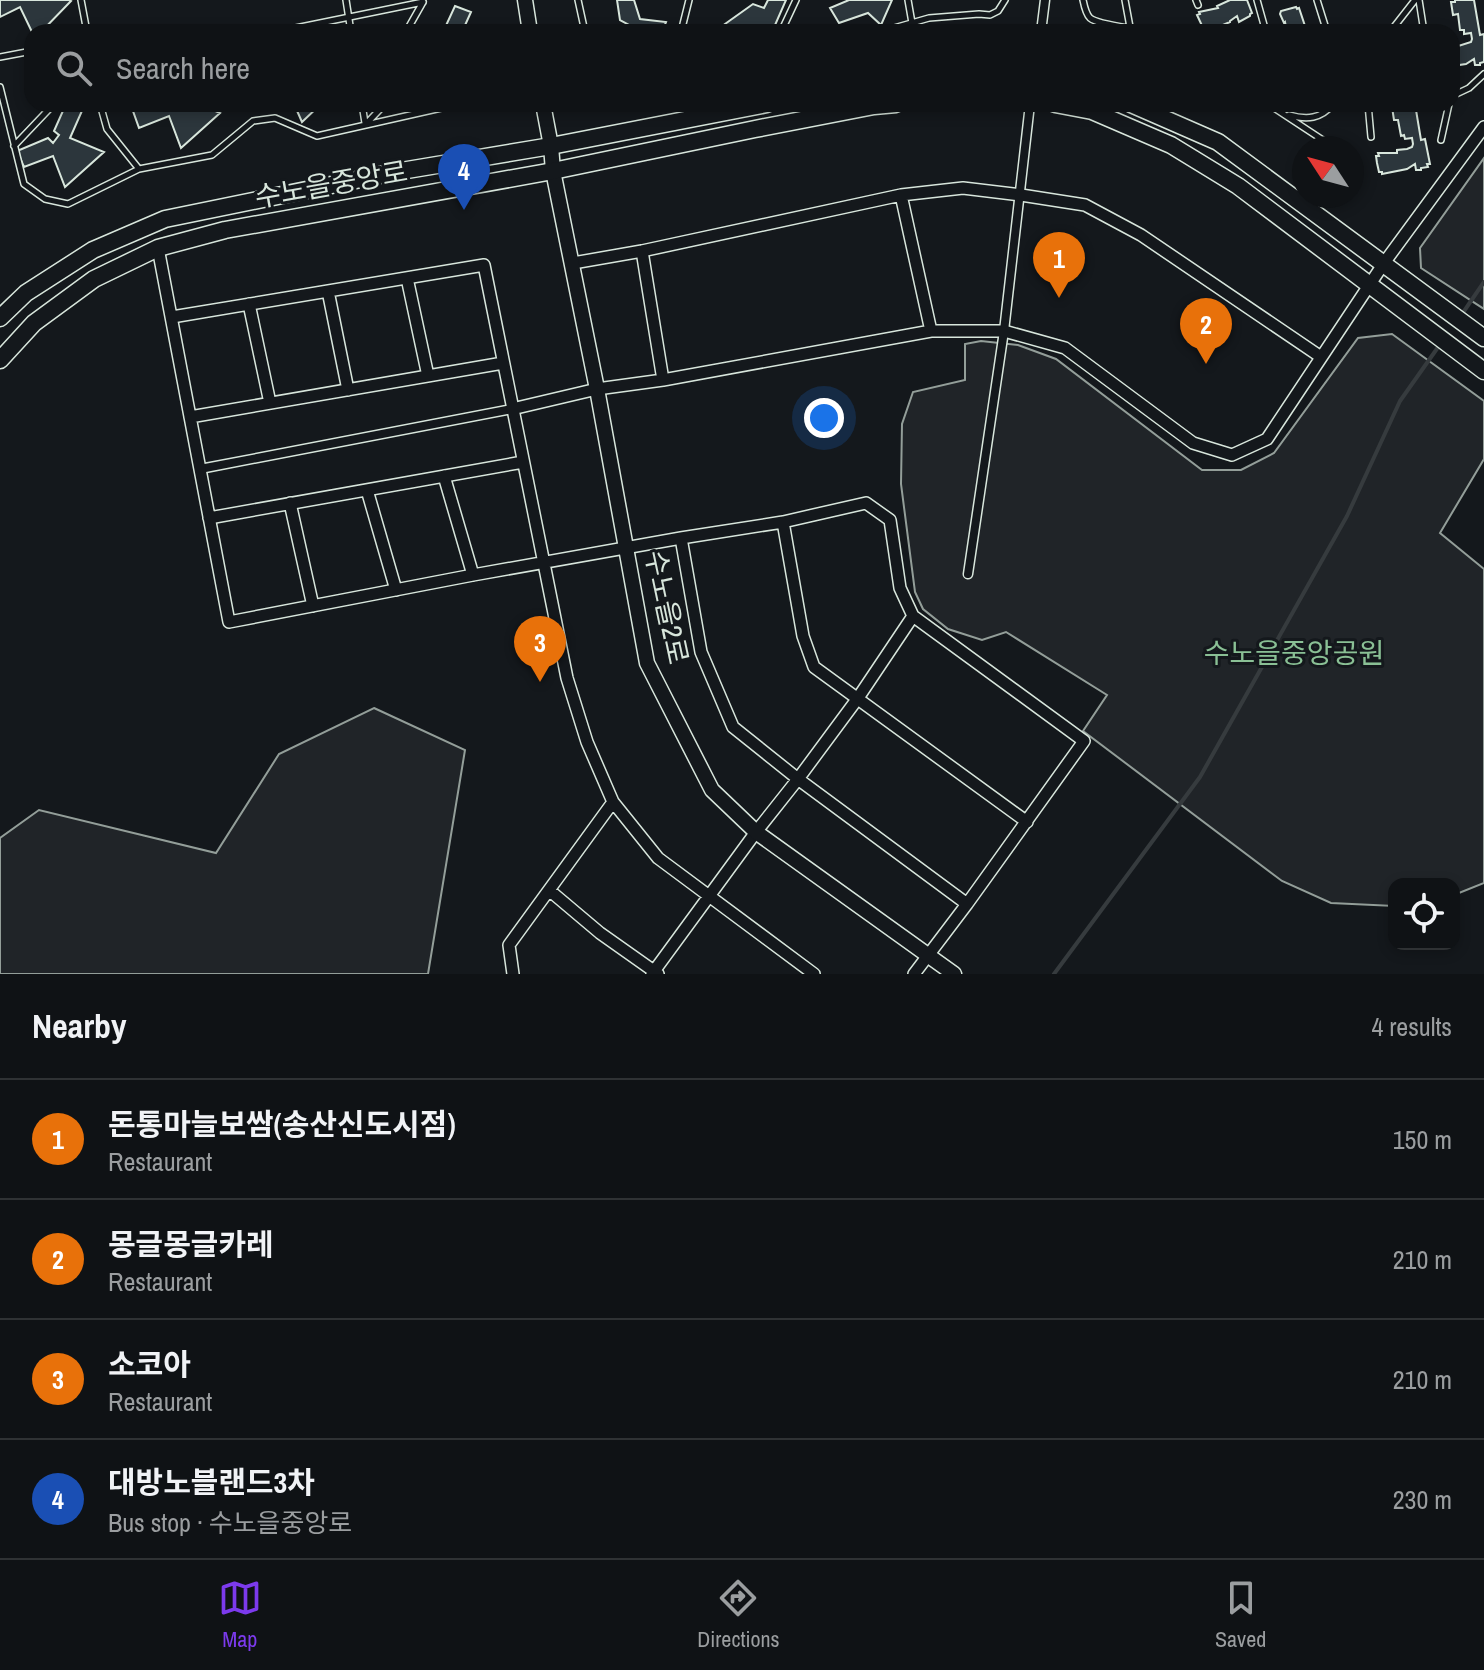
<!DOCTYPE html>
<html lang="en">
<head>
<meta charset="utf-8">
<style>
  :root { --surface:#0f1215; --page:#181b1e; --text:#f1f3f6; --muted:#9b9ea0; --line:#2f3234; --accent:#7c3aed }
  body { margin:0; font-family:"Archivo Narrow","Noto Sans KR",sans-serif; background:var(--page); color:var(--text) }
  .controls { position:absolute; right:24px; bottom:24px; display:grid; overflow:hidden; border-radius:16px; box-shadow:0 4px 12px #0003 }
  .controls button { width:72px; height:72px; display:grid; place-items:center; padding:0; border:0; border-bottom:2px solid var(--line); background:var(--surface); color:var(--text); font:40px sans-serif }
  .compass { position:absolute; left:1292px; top:136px; width:72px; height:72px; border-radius:50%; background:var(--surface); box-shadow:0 4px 12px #0003; rotate:306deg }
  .you { position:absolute; left:824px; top:418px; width:28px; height:28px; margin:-20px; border:6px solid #fff; border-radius:50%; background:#1a73e8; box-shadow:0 0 0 12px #1a73e833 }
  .badge { display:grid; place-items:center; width:52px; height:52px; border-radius:50%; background:var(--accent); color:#fff; font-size:26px; font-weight:700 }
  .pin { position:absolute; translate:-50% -66px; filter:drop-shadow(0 2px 4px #0008) }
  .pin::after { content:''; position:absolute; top:42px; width:28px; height:24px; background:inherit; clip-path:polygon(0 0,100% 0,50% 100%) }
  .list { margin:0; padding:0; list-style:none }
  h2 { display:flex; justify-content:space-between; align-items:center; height:104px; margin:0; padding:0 32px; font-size:34px }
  h2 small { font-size:26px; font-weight:400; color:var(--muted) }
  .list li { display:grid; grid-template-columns:52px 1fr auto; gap:24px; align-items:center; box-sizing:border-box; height:120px; padding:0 32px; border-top:2px solid var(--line) }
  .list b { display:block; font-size:30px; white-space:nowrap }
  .list p { margin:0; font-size:26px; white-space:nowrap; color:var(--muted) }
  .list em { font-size:26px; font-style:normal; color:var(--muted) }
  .icon { flex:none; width:44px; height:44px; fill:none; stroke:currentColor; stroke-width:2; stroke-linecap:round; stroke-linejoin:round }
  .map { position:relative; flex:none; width:1484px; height:974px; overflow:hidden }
  .search { position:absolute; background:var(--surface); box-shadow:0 4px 12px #0003; left:24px; right:24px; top:24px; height:88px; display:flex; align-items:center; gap:20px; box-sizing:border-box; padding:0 28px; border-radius:24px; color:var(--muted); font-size:30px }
  .sheet { height:584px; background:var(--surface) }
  nav { display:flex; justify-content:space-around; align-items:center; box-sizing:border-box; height:112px; border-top:2px solid var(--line); background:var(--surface); font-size:22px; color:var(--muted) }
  nav a { display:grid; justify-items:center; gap:4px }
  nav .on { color:var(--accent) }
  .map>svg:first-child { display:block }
  .green { fill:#202428; stroke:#939e99; stroke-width:2 }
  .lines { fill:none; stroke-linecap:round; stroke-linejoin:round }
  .stream { stroke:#363b3e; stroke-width:4 }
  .building { fill:#2c363c; stroke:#d8e6dc; stroke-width:2 }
  .service-casing { stroke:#d8e6dc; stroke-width:8 }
  .pedestrian-casing { stroke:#d8e6dc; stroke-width:11 }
  .minor-casing { stroke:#d8e6dc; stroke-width:14 }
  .tertiary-casing { stroke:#d8e6dc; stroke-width:17 }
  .secondary-casing { stroke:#d8e6dc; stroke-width:19 }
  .service { stroke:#14181c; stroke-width:5 }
  .pedestrian { stroke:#14181c; stroke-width:8 }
  .minor { stroke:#14181c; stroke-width:11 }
  .tertiary { stroke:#14181c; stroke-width:14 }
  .secondary { stroke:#14181c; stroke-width:16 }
  .labels { text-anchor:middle; stroke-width:6; stroke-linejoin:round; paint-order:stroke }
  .street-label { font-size:28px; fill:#d8e6dc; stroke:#14181c }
  .park-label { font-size:28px; fill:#8ac095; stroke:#14181c }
</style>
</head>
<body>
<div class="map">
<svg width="1484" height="974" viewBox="0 0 1484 974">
  <rect width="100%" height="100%" fill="#14181c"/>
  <path class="green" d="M1484,158V309L1421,268L1420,248Z
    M1392,334L1484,401V459L1440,533L1484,569V883L1454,895V884H1394V906L1331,903L1282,881L1083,731L1107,695L1006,632L982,640L948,629L923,609L915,592L901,484L902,424L913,392L965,380V344L981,341L1018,345L1056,359L1202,470H1241L1274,453L1358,338Z
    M374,708L465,750L428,974H0V838L39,810L216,853L279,754Z"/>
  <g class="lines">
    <path class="stream" d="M1460,317L1484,282
      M1054,974L1200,777L1347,516L1400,401L1441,343"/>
  </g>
  <path class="building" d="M0,0H69L71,1L41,32H32L20,7L0,17Z
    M617,0H634L640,19L666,22L662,32H626L629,25L620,20Z
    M768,0H786L772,32H760L754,27L745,32H720L718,29L753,4L764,8Z
    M849,0H892L881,25L868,13L839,23L830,8Z
    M1230,0H1247L1252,13L1250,14V16L1239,22L1237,16L1230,21V22L1211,30H1204L1197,15L1200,14L1199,12L1218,8L1217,6Z
    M1455,0H1474L1480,35L1484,34V62L1480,63V65H1475L1474,59L1466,64L1452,66V48L1471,42L1472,39L1471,33L1464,34V30H1460L1458,14L1453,15L1451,2H1455Z
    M455,6L471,12L462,32H443Z
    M1296,7L1297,9L1299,8L1307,32H1287L1285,22L1284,23L1280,14L1281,11Z
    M66,104H85L70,138L104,152L65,187L53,156L24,167L17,151L48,138L53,143L59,135L54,131Z
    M151,104H199L220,113L181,148L169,116L139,128L133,111Z
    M294,104H321L302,122Z
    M1396,104H1415L1421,140L1425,139L1430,164H1427L1428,167L1421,168V170H1416L1415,164L1407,169L1382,174V172H1379L1377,163L1376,156H1379L1378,153H1397V150L1407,149L1412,147L1413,144L1412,138L1405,139L1404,135L1401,136L1398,120H1394L1392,107H1396Z"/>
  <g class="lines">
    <defs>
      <path id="service" d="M81,0L87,32
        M346,0L351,32
        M578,0L585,32
        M908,0L912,23
        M1083,0C1084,5 1086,14 1090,18C1098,25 1134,28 1148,32
        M1125,0L1130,27
        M1196,0L1198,5
        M1257,0L1264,25L1262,32
        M1317,0L1327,32
        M1419,0L1424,32
        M276,32L423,2
        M406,32L423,2
        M681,32L689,0
        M781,32L796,0
        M880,32L929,18L979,14L990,15L998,11L1005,0
        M1390,32L1415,0
        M0,57L32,51
        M0,87L24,184L45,199L68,204L139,169L212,155L253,121L275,118L317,136L459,104
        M1452,96L1469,88L1484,74
        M100,104L107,129L139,169
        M362,104L365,123
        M1268,104L1335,148
        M1368,104L1371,137
        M1289,115C1307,120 1321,119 1333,104
        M366,124L385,104
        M1441,140L1449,104
        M14,146L54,104"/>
      <path id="pedestrian" d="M1041,32L1045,0
        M200,469L512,409
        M968,574L1004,331L1030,104"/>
      <path id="minor" d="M901,195L931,331
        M158,248L229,622L473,575L681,538L783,522L866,503L890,520L900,588L913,616L1084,741L967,904L914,974
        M642,251L663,380
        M573,263L642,251L901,195L963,188L1021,195L1085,205L1141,235L1321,357
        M407,278L428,376
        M328,291L348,390
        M249,304L270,403
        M172,317L484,265L567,678L587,742L613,802L658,858L814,974
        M512,409L597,389L663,380L931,331H1004L1065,348L1193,443L1232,455L1267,439L1384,263L1484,127
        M190,417L503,363
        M444,476L473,575
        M367,490L396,590
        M290,503L313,606
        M209,518L523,462
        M783,522L803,636L814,667L1027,822
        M681,538L701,652L733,727L798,779L967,904
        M549,890L600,933L658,974
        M513,974L509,945L613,802
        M652,974L756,832L798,779L858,698L913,616"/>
      <path id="tertiary" d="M525,0L530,32
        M543,104L551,146L553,171L597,389L647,663L712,790L756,832L954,974"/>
      <path id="secondary" d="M1055,104L1092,111L1171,145L1238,186L1484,371
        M1131,104L1218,142L1484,338
        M0,318L26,293L93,250L165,219L395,172L551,146L767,104
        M0,360L34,323L94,279L158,248L225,230L553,171L755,129L874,106L896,104"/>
    </defs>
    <use href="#service" class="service-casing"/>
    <use href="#pedestrian" class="pedestrian-casing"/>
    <use href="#minor" class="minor-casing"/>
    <use href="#tertiary" class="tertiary-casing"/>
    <use href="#secondary" class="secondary-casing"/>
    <use href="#service" class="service"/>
    <use href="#pedestrian" class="pedestrian"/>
    <use href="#minor" class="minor"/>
    <use href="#tertiary" class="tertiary"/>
    <use href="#secondary" class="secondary"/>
  </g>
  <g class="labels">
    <g class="street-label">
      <text transform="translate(331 184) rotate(-10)" y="10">수노을중앙로</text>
      <text transform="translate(667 607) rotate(78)" y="10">수노을2로</text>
    </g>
    <g class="park-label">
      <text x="1294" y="663">수노을중앙공원</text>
    </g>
  </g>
</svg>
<div class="controls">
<button><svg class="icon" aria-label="locate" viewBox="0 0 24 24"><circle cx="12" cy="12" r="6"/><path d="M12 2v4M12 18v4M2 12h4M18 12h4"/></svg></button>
</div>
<svg class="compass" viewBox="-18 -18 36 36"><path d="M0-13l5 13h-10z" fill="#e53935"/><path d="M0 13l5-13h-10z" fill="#9b9ea0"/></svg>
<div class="you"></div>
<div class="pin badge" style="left:1059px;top:298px;background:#e8710a">1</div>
<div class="pin badge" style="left:1206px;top:364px;background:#e8710a">2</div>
<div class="pin badge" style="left:540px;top:682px;background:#e8710a">3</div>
<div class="pin badge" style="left:464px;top:210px;background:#1a4fb4">4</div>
<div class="search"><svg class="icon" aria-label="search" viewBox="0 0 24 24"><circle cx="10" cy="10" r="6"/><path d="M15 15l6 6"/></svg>Search here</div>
</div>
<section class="sheet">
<h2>Nearby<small>4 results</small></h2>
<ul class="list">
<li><span class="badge" style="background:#e8710a">1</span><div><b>돈통마늘보쌈(송산신도시점)</b><p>Restaurant</p></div><em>150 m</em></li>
<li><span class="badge" style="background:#e8710a">2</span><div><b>몽글몽글카레</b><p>Restaurant</p></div><em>210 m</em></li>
<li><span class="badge" style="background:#e8710a">3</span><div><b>소코아</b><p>Restaurant</p></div><em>210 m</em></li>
<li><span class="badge" style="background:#1a4fb4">4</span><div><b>대방노블랜드3차</b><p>Bus stop · 수노을중앙로</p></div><em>230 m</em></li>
</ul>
</section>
<nav>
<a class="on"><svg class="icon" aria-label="map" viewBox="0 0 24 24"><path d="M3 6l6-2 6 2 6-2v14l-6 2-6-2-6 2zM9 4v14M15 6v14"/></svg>Map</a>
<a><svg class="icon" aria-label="directions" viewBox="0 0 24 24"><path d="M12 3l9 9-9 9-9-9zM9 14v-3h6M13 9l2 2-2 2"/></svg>Directions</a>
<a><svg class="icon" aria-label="saved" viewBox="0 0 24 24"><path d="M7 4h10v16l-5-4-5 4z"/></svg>Saved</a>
</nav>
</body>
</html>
